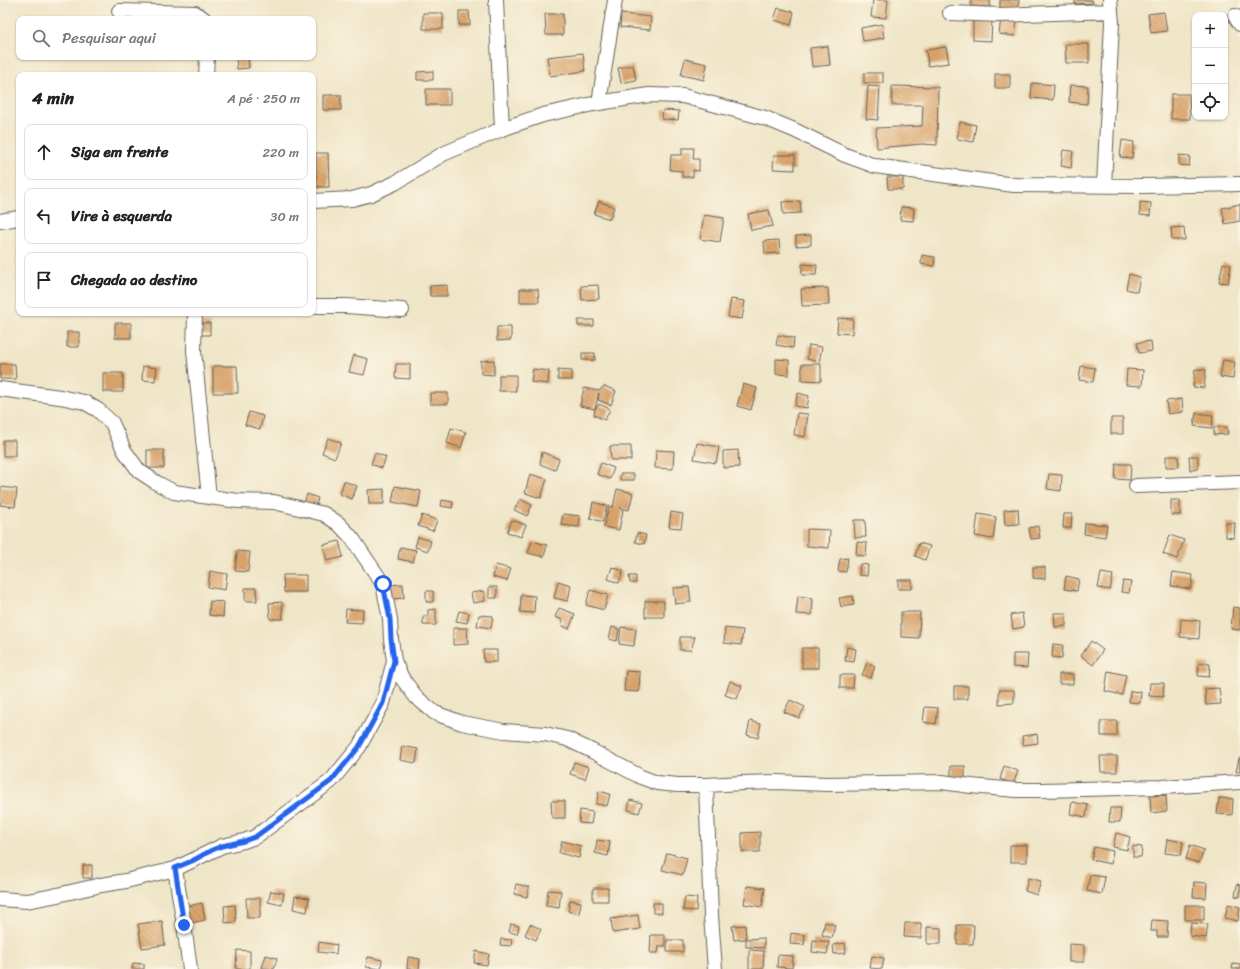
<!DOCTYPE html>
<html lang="pt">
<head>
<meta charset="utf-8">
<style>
  :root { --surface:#fff; --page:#f2f2f2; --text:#222; --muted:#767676; --line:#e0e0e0 }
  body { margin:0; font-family:Sriracha,sans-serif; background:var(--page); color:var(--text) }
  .controls { position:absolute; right:12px; top:12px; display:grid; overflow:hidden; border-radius:8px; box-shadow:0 1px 3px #0004 }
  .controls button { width:36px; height:36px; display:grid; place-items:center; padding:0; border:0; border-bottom:1px solid var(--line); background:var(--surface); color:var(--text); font:20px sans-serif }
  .stop { position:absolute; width:12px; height:12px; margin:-9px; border:3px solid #2563eb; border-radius:50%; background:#fff }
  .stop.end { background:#2563eb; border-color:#fff; box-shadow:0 1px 4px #0008 }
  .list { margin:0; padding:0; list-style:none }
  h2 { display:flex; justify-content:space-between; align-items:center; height:52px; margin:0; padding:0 16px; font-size:17px }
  h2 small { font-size:13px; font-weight:400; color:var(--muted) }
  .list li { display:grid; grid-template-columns:26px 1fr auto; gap:12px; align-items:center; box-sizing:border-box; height:56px; margin:0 8px 8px; padding:0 8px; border:1px solid var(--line); border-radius:8px }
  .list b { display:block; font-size:15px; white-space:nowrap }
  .list em { font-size:13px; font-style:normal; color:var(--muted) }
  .icon { flex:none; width:22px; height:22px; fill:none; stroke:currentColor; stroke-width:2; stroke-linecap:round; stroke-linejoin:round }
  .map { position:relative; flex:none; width:1240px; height:969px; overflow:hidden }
  .search { position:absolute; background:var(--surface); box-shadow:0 1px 3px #0004; left:16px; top:16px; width:300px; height:44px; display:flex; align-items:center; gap:10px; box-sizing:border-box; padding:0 14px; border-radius:8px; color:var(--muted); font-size:15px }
  .panel { position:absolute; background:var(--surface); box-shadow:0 1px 3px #0004; left:16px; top:72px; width:300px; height:244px; border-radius:8px }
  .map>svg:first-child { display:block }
  .building { fill:url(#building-back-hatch) }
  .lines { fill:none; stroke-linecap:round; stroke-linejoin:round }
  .street-casing { stroke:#666258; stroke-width:16 }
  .street { stroke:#fff; stroke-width:14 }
  .route { stroke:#2563eb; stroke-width:5 }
</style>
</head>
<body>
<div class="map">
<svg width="1240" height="969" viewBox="0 0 1240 969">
  <defs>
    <pattern id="building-back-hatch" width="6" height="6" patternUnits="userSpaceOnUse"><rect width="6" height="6" fill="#dca56c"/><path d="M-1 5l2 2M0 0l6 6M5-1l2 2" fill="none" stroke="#bc8d5d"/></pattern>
  </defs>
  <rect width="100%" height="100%" fill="#fcf5e5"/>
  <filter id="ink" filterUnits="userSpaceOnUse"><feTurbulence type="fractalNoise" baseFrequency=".025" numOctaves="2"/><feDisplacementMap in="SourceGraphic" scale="8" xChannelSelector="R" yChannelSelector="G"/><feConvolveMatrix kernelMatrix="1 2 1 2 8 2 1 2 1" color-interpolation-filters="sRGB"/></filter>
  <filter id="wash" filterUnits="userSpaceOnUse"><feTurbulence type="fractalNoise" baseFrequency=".012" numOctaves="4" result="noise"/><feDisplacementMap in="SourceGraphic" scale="16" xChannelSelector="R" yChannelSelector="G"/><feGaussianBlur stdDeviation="0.9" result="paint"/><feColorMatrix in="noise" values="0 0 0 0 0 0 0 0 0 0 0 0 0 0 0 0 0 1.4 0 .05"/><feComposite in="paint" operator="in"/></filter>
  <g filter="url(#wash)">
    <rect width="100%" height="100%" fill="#efe5c7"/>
    <g id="blocks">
      <path class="building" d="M873,0H888L886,18L871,17Z
        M971,0H990V7L971,6Z
        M1000,0H1019L1018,9L1000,8Z
        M1075,0H1092L1093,3L1075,4Z
        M778,8L794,12L791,25L774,20Z
        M459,11H469L470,25H459Z
        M1164,12L1167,31L1151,33L1148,14Z
        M423,13H443V29H423Z
        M545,14H563V35H546Z
        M621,14L651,17L650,30L620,27Z
        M1001,18L1017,20L1015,36L999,34Z
        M973,20L992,21L991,41L973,40Z
        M882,24L884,38L863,41L861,28Z
        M1065,44H1089V63H1066Z
        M828,46L830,65L812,67L810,48Z
        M946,47L949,63L928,66L926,50Z
        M583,53L585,71L550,76L547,57Z
        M236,57H248L249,68L237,69Z
        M685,59L707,64L704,80L681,75Z
        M633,65L636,80L621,83L618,68Z
        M433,71V80H417V72Z
        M864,73H883V83H864Z
        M995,74H1010V88H995Z
        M1032,83L1054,85L1053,100L1031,98Z
        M1070,85L1088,86L1087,104L1069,102Z
        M868,86L880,87L878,120L866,119Z
        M892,86L938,87L937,145L922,144L877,148L876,128L922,126L923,105H892Z
        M426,89H450V105H426Z
        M1171,94H1189L1190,119H1171Z
        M323,95H341V110H323Z
        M663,110L679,111L678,120L662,119Z
        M960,122L976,125L973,142L957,139Z
        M1122,140L1134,142L1132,158L1120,157Z
        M682,148H694L693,159H699V171L693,170V177H682V171L670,170L671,155H682Z
        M1063,150L1073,151L1071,168L1061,166Z
        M316,153H328L329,187H316Z
        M774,155H795V170L773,169Z
        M1179,155L1190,156L1189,166L1179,165Z
        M887,177H903V189H888Z
        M599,201L614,207L610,219L594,214Z
        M800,201L801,213L783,214L782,202Z
        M1140,202L1151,203L1150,216L1140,215Z
        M1240,204V221L1225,224L1222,208Z
        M901,207L914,208L913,221L900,220Z
        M769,210L773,226L751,230L748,214Z
        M704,215L724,218L720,242L700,239Z
        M1184,227L1185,240H1172L1171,228Z
        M811,235V245L796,246V236Z
        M779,240L780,253L765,254L764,241Z
        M922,255L935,257L934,266L921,264Z
        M1223,263L1231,265L1228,283L1219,282Z
        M802,264L817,265L816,275H802Z
        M1129,274L1140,277L1137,292L1126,289Z
        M447,285V296H430V286Z
        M598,285L599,299L582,300L581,286Z
        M828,288L829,305L802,306L801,289Z
        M520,289H538L539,302H520Z
        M731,299L745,301L742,319L728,317Z
        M838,318L853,319L852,334L837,333Z
        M578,320H594V326H578Z
        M115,323H131V338H115Z
        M198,323H210V335H198Z
        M497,327H511V340L497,341Z
        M67,332H79V347H67Z
        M778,335L794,338L793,348L776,345Z
        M1151,341L1152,351L1139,353L1137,343Z
        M809,345L822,347L819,362L807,359Z
        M582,353H595V360H582Z
        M354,355L368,359L364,375L349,372Z
        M776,359L789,360V375L776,374Z
        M494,360V375L481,374V361Z
        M1223,360L1235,362L1233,379L1220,377Z
        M0,364H15L16,379H0Z
        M396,364H410V379L395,378Z
        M802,364H821V381L802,380Z
        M143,366L157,368L155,381L142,380Z
        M213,366H237L238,393H213Z
        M1081,366L1095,368L1093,382L1079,380Z
        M533,369L549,371L548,384L531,382Z
        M1127,369L1143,370L1142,386L1126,385Z
        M1195,369L1206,370L1204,388L1193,387Z
        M558,370L572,371V380H558Z
        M103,373H123V392H103Z
        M499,375H516V391H499Z
        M743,384L757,388L751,410L737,406Z
        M604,386L616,391L611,405L598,400L599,393L595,409L580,406L584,388L599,391Z
        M430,393H448V404H430Z
        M798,393L809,396L807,408L795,406Z
        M1182,399L1183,412L1168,414L1166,401Z
        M599,404L610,409L605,420L594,415L595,409Z
        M249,412L263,416L260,429L245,425Z
        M797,413L808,414L805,437L794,435Z
        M1196,413L1213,415L1212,428L1194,426Z
        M1111,418H1123V434H1111Z
        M1214,427H1227L1228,434L1214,435Z
        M451,428L466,432L461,448L447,443Z
        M328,438L341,443L335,458L322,453Z
        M3,440H15V456H3Z
        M697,443L719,447L716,463L694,459Z
        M610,446H631V460H611Z
        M147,450H164V468H147Z
        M656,450L674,451L673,469L655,468Z
        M738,450L739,467L723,468V451Z
        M542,452L559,459L555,470L540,464Z
        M375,453L386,457L382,468L371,464Z
        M1166,456H1178L1179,467H1166Z
        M1189,456H1198V469L1190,470Z
        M601,463L614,468L610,479L597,474Z
        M1116,464H1131L1130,480L1115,479Z
        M530,474L547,479L541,498L525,493Z
        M620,474H634V480H620Z
        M1049,474L1062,475L1061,491L1047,489Z
        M344,481L357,486L352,499L340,494Z
        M395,486L421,491L418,507L392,502Z
        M1,487L17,489L15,507L0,505Z
        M384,489V504H369L368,490Z
        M617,489L633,493L629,510L620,508L623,510L619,530L604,527L609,506L613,507Z
        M307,494L318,498L315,509L303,506Z
        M520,499L532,505L527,516L514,510Z
        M442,500L453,502L452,508L441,506Z
        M1171,500H1180V515H1171Z
        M593,502L607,506L603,522L590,518Z
        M1018,509L1019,524L1005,525L1004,510Z
        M671,512L683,514L681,528L669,527Z
        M563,514L580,516L579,527L561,525Z
        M978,514L996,517L993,539L975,536Z
        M1064,514H1072L1071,528H1063Z
        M422,515L437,520L433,531L418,526Z
        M512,520L526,525L521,537L507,532Z
        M854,520H865L866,537L855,538Z
        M1085,523L1107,525L1105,537L1084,534Z
        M1226,523H1235L1234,538L1226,537Z
        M1038,526L1040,538L1031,539L1029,528Z
        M807,529L830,530L829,548L807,546Z
        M637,533L646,535L644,544L635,542Z
        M1170,535L1184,540L1177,559L1163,554Z
        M418,537L431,541L428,551L415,547Z
        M339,541L343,557L327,561L323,545Z
        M532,541L547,545L544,557L528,553Z
        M857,542L867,543L866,556L856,555Z
        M919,543L930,546L925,560L915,556Z
        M400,547L416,550L413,562L398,559Z
        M237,551L250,552L248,572L235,571Z
        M848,558L846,572L838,571L840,559Z
        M860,564L868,565L867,576L859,575Z
        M496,565L511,569L507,581L493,577Z
        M612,567L623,571L619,583L608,579Z
        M1033,567H1045V579L1033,578Z
        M210,571L227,574L225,590L208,587Z
        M1173,572L1193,575L1191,589L1171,586Z
        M1101,573L1113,575L1110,590L1098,588Z
        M283,575H306V592H284Z
        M629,576H636V583H630Z
        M1066,576L1079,579L1077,591L1064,589Z
        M898,580H912V589H898Z
        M558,581L571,585L568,601L554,598Z
        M1123,581L1131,582L1129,593L1121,592Z
        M403,584L404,598L389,599V585Z
        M489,587H497V598H489Z
        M689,587L691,602L675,604L673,588Z
        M245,588H256L257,601H245Z
        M590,590L608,595L604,610L586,605Z
        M426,591H433V602H426Z
        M483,591L485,601L473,603L471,593Z
        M521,595L535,596L534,613L520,612Z
        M798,596L813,598L812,615L796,614Z
        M853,596L854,605L841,607L839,598Z
        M210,601L224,602L223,617L209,615Z
        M645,601H664V617H645Z
        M282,602L283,619H270L269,603Z
        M1233,607L1240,608V630L1231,629Z
        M559,608L575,614L569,629L561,625L563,620L555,617Z
        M346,609L363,610L362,623L345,622Z
        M436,609V625H423V616H428V610Z
        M459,611L469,613L467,623L456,621Z
        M901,612H920L919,638L901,637Z
        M1022,613L1024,627L1013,629L1011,615Z
        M1054,613H1066V626L1055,627Z
        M479,615L493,616L491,628L477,626Z
        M1181,619L1200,621L1199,639L1180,637Z
        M612,627L619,629L617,641L609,639Z
        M621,627L636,629L634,646L619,644Z
        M453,628H467L468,644L453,645Z
        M725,628L743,630L741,645L724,643Z
        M680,637H695L691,650H680Z
        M1091,641L1103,650L1093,665L1081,656Z
        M1053,644L1063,645L1062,658L1052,657Z
        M847,647L856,649L854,662L845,661Z
        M802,648H818V668H802Z
        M483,650H497V662H484Z
        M1013,654H1028L1027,668L1013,667Z
        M867,663L875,666L871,678L862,675Z
        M1199,663L1210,664L1209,677L1198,676Z
        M626,671L640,672L639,692L624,691Z
        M1108,671L1126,675L1122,695L1105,691Z
        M1059,674H1073V684H1059Z
        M840,675H854L853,688H840Z
        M730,681L742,686L737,699L725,695Z
        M1150,683H1164L1163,697L1149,696Z
        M954,686H968V699H954Z
        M1219,688L1221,704L1206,705L1205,689Z
        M999,690H1014V703L999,704Z
        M1130,691L1141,692L1140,703L1129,702Z
        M790,700L805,707L799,718L784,712Z
        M925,707L938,708L936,724L923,722Z
        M750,721L761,724L758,738L747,735Z
        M1101,721H1117V736H1101Z
        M1037,734L1038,743L1023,745L1022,736Z
        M402,746L418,749L416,763L400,760Z
        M1100,756H1117V772H1101Z
        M1239,758H1240V772H1236Z
        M574,762L589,767L585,779L570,774Z
        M951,766H965V778H951Z
        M1004,766L1018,771L1013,784L1000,779Z
        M599,791L610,794L607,806L596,804Z
        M1166,795L1167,811L1151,813L1150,796Z
        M1219,798L1233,799L1232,815L1217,814Z
        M630,800L642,803L639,813L628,810Z
        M551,801H565V818H552Z
        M1072,802L1088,805L1086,817L1070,814Z
        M1110,808H1121L1120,822H1109Z
        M580,810L593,812L591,824L579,823Z
        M760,832V852H742V833Z
        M1116,833L1130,837L1127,850L1113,847Z
        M1167,839L1183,842L1181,855L1165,853Z
        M597,840L610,842L608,856L595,853Z
        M562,841L581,846L579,858L559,853Z
        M1010,845H1027V862H1010Z
        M1190,845L1204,850L1199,863L1186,859Z
        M1133,846L1142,847L1141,857H1133Z
        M1094,847L1113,851L1111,864L1091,860Z
        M667,853L687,858L683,875L662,870Z
        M83,865H92V878H83Z
        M1090,875L1105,877L1102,894L1087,891Z
        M1028,878L1041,881L1037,895L1025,891Z
        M1194,882L1207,883L1206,898L1193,897Z
        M516,884L529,887L527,897L514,894Z
        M1237,884L1240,885V897L1235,896Z
        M747,886L765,888L762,907L744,904Z
        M593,888H608V901H593Z
        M548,890L561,891L559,908L546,906Z
        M271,891L284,893L282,905L268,902Z
        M295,896L309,898L307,912L293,909Z
        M685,897L697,898L696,911L683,910Z
        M246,898H260V918H247Z
        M570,900L581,902L579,914L568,911Z
        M202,903L205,920L187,924L183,907Z
        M653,903H662V913H653Z
        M1228,904L1240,907L1238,921L1225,918Z
        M235,905L236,922L225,923L224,906Z
        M1185,905H1204V920H1185Z
        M638,915L640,929L613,933L611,919Z
        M1152,920L1168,921L1167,937H1157V931H1151Z
        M162,921L165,945L142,948L138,924Z
        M825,922L835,925L832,938L822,935Z
        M905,923H921V938L904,937Z
        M1191,923L1208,924L1206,938L1190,936Z
        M511,924L519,926L517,934L509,932Z
        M530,924L541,929L536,940L525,935Z
        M745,925L746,939L764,938V948L746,947V939L734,940L732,926Z
        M957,925H974L973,944H957Z
        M927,927L941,928V944H927Z
        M791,933L805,935L804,945L790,944Z
        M651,935H665V946H659L658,953H650Z
        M501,939L512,940L511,946L500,945Z
        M667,940H683V952H667Z
        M813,940L829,942L827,954L812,952Z
        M319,942L337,945L336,954L318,952Z
        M845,943L846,953L834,954L833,945Z
        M1069,944L1084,945V962H1069Z
        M237,950L250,951V969H236Z
        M749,950L764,951L763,969H749Z
        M476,951L489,954L487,965L474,963Z
        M266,955L277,958L274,969L262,968Z
        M778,955L793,956L792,968L777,967Z
        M872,956L884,958L882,969L870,968Z
        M368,957L382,960L381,969L366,967Z
        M408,957L420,959L419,969H407Z
        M133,963L144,964V969H132Z
        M1233,964L1240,965V969H1232Z"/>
    </g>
  </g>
  <g filter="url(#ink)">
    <use href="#blocks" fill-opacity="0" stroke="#666258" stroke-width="1"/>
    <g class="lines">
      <defs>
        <path id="street" d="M496,0L502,129
          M119,11L195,13L204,19
          M950,13L1000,15L1111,11
          M1235,16L1240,24
          M206,75L207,57
          M599,103L615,0
          M1104,186L1112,23L1110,0
          M313,201L352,199L371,194L395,183L443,154L502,129L543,115L593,104L649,95L683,96L765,118L794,130L845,155L875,166L1014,185L1143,186L1240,184
          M0,221L19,218
          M313,306H346L402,310
          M195,313L194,351L209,497
          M0,389L60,397L84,402L98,410L112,423L124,450L139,471L157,483L174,492L238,501L274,502L324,514L339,524L352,538L383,584L390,619L391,639L394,661L402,678L416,697L435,713L462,723L504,731L545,734L567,739L592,751L641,777L657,783L678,785H706L743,783L776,782L827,784L942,782L971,786L1016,790H1042L1162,787L1240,782
          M1136,486L1240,482
          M706,785L711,916L715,969
          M175,869L184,925L190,969
          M0,899L27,901L53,896L101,885L126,881L175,869L222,846L244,841L255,837L331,781L359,747L383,703L394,661"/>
      </defs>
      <use href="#street" class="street-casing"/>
      <use href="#street" class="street"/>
    </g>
  </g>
  <g class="lines" filter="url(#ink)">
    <path class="route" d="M184,925L175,868L192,861L212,850L222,846L244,841L255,837L331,781L359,747L383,703L394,661L391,639L390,619L383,584"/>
  </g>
</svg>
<div class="controls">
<button>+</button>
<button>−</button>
<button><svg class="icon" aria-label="locate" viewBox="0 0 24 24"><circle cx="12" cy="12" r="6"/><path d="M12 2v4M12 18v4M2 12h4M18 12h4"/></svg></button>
</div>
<div class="stop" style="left:383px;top:584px"></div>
<div class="stop end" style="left:184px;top:925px"></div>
<div class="search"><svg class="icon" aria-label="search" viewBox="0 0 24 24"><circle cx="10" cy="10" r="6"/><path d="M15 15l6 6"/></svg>Pesquisar aqui</div>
<section class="panel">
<h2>4 min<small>A pé · 250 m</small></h2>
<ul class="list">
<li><svg class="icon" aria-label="ahead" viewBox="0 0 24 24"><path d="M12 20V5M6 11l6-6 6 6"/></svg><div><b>Siga em frente</b></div><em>220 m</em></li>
<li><svg class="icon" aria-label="left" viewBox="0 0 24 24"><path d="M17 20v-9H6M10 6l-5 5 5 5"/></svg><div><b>Vire à esquerda</b></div><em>30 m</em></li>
<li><svg class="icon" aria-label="arrive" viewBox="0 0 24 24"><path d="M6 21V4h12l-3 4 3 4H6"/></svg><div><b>Chegada ao destino</b></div></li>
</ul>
</section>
</div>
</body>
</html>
